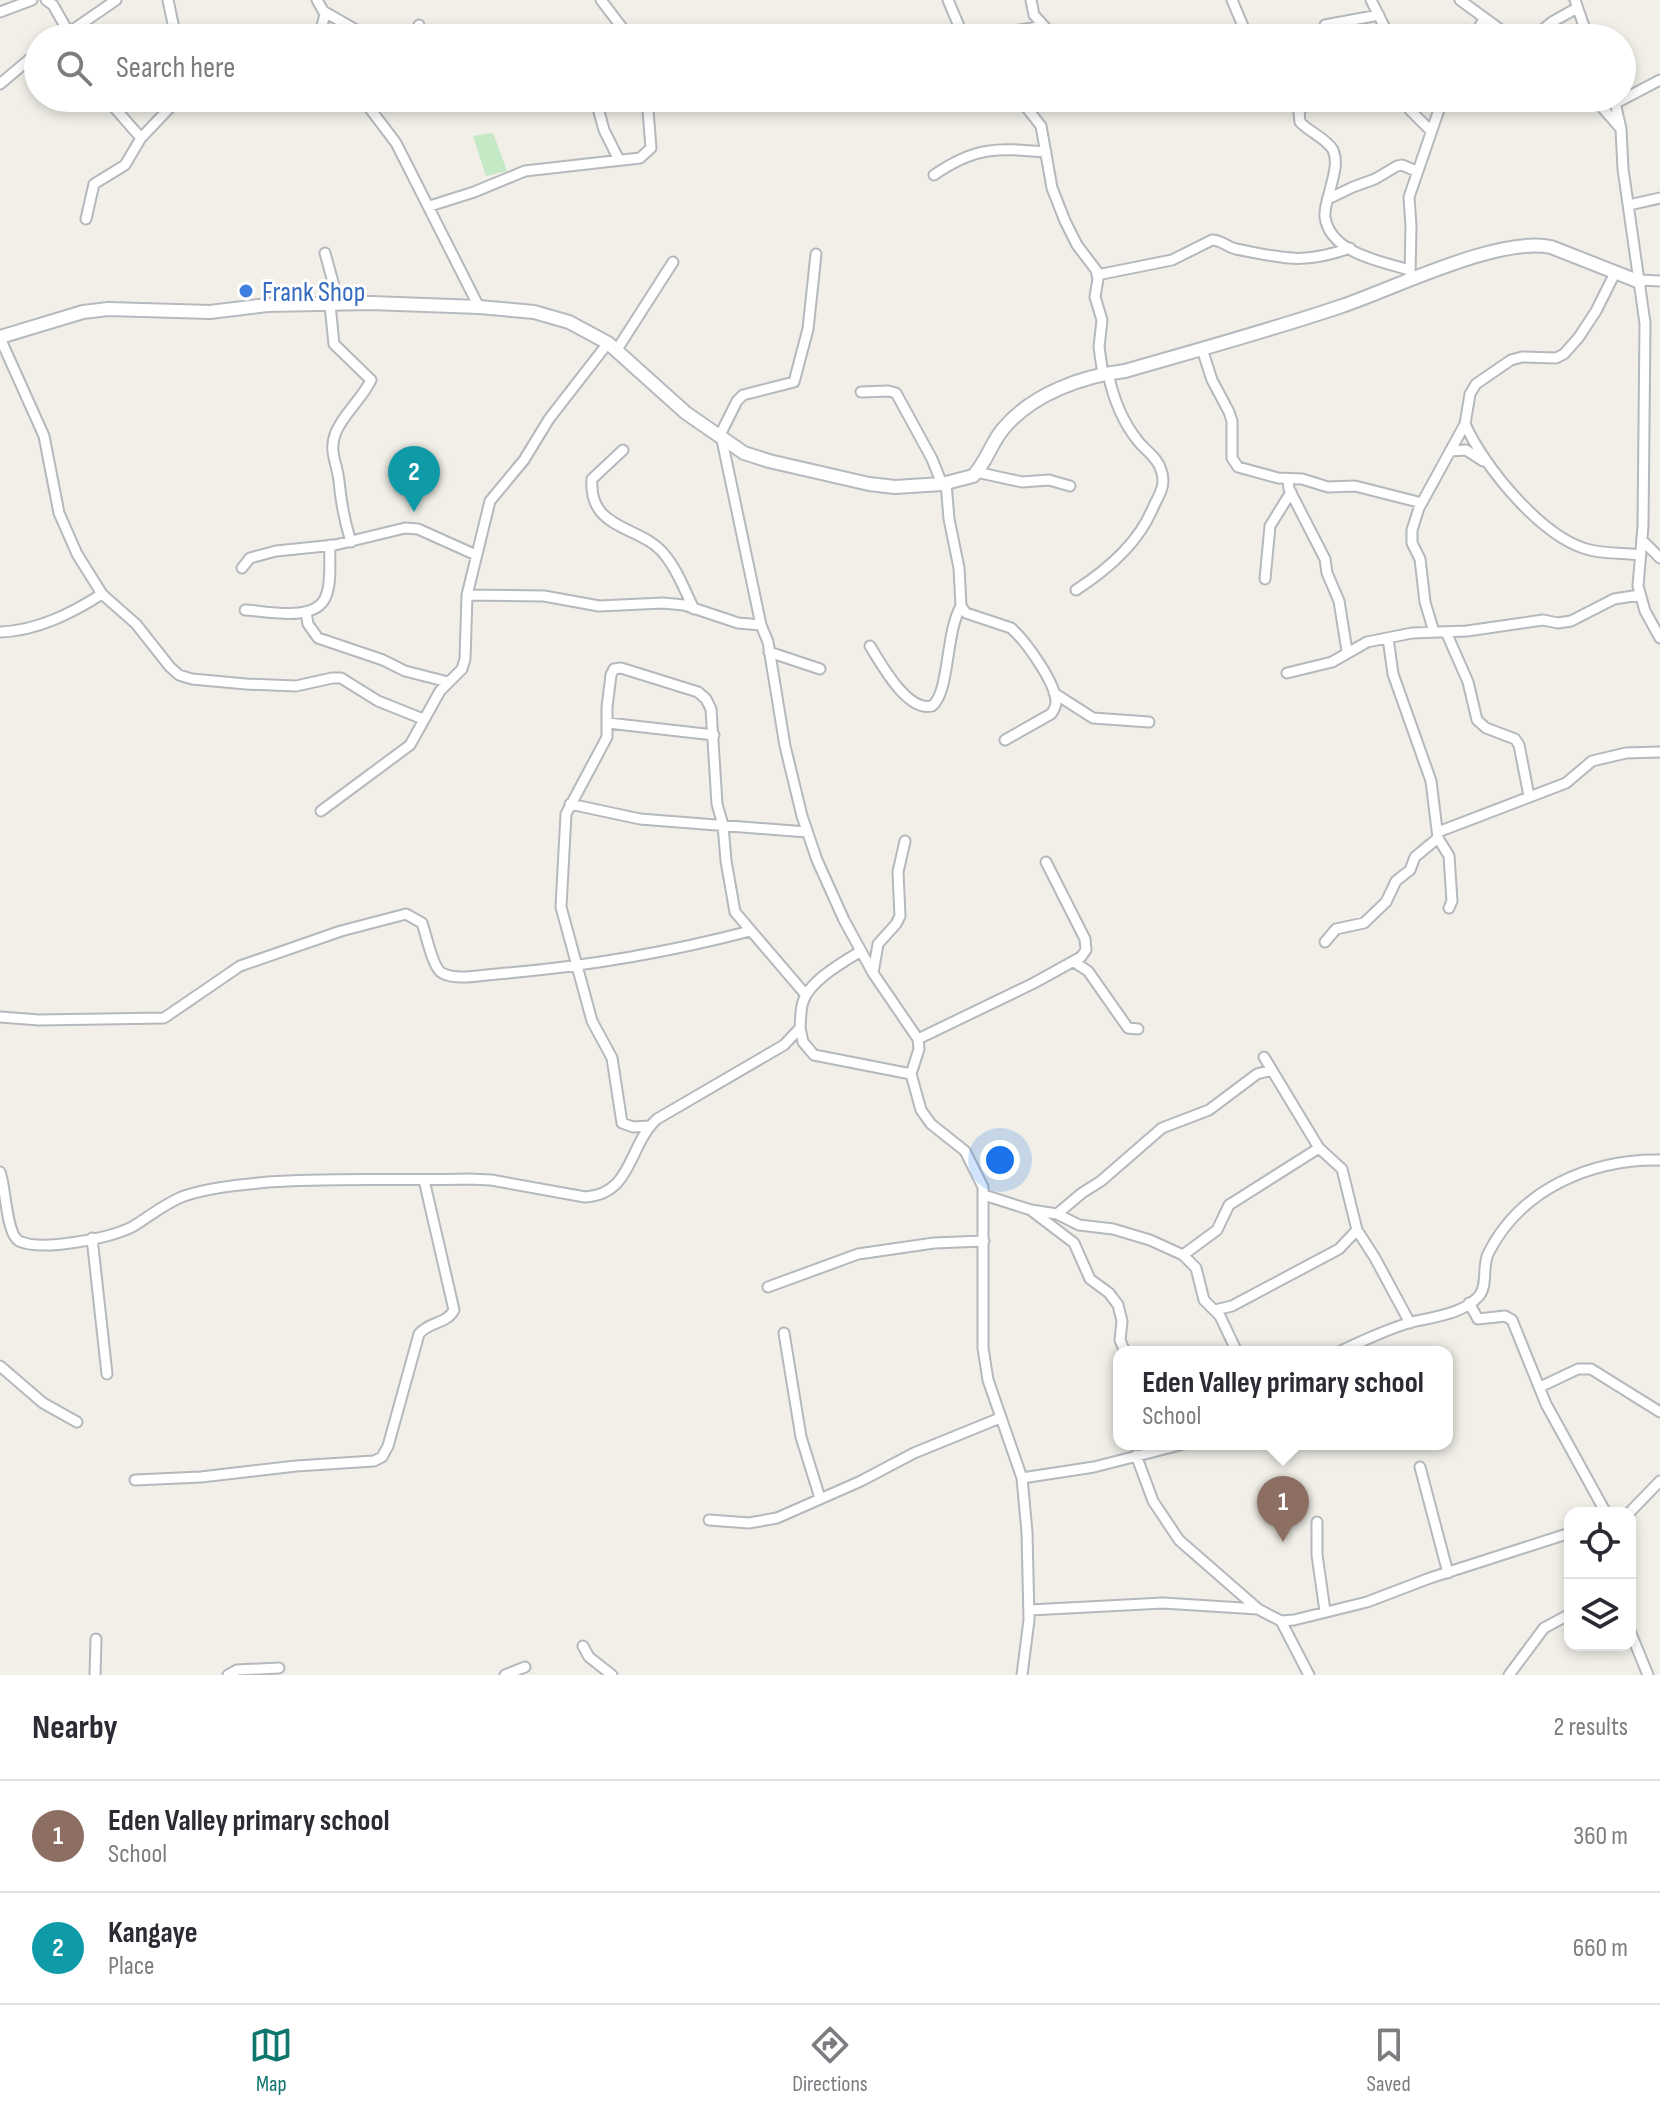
<!DOCTYPE html>
<html lang="en">
<head>
<meta charset="utf-8">
<style>
  :root { --surface:#fff; --page:#f2f2f3; --text:#2b2b33; --muted:#7c7c81; --line:#e1e1e2; --accent:#0f766e }
  body { margin:0; font-family:"Sofia Sans Condensed",sans-serif; background:var(--page); color:var(--text) }
  .controls { position:absolute; right:24px; bottom:24px; display:grid; overflow:hidden; border-radius:16px; box-shadow:0 4px 12px #0003 }
  .controls button { width:72px; height:72px; display:grid; place-items:center; padding:0; border:0; border-bottom:2px solid var(--line); background:var(--surface); color:var(--text); font:40px sans-serif }
  .you { position:absolute; left:1000px; top:1160px; width:28px; height:28px; margin:-20px; border:6px solid #fff; border-radius:50%; background:#1a73e8; box-shadow:0 0 0 12px #1a73e833 }
  .badge { display:grid; place-items:center; width:52px; height:52px; border-radius:50%; background:var(--accent); color:#fff; font-size:26px; font-weight:700 }
  .pin { position:absolute; translate:-50% -66px; filter:drop-shadow(0 2px 4px #0008) }
  .pin::after { content:''; position:absolute; top:42px; width:28px; height:24px; background:inherit; clip-path:polygon(0 0,100% 0,50% 100%) }
  .popup { position:absolute; left:1113px; top:1346px; width:340px; height:104px; box-sizing:border-box; display:grid; place-content:center; border-radius:16px; background:var(--surface); filter:drop-shadow(0 2px 6px #0005); font-size:26px; white-space:nowrap; color:var(--muted) }
  .popup b { font-size:30px; color:var(--text) }
  .popup::after { content:''; position:absolute; left:50%; top:100%; margin-left:-16px; border:16px solid transparent; border-top-color:var(--surface) }
  .list { margin:0; padding:0; list-style:none }
  h2 { display:flex; justify-content:space-between; align-items:center; height:104px; margin:0; padding:0 32px; font-size:34px }
  h2 small { font-size:26px; font-weight:400; color:var(--muted) }
  .list li { display:grid; grid-template-columns:52px 1fr auto; gap:24px; align-items:center; box-sizing:border-box; height:112px; padding:0 32px; border-top:2px solid var(--line) }
  .list b { display:block; font-size:30px; white-space:nowrap }
  .list p { margin:0; font-size:26px; white-space:nowrap; color:var(--muted) }
  .list em { font-size:26px; font-style:normal; color:var(--muted) }
  .icon { flex:none; width:44px; height:44px; fill:none; stroke:currentColor; stroke-width:2; stroke-linecap:round; stroke-linejoin:round }
  .map { position:relative; flex:none; width:1660px; height:1675px; overflow:hidden }
  .search { position:absolute; background:var(--surface); box-shadow:0 4px 12px #0003; left:24px; right:24px; top:24px; height:88px; display:flex; align-items:center; gap:20px; box-sizing:border-box; padding:0 28px; border-radius:44px; color:var(--muted); font-size:30px }
  .sheet { height:328px; background:var(--surface) }
  nav { display:flex; justify-content:space-around; align-items:center; box-sizing:border-box; height:112px; border-top:2px solid var(--line); background:var(--surface); font-size:22px; color:var(--muted) }
  nav a { display:grid; justify-items:center; gap:4px }
  nav .on { color:var(--accent) }
  .map>svg:first-child { display:block }
  .green { fill:#c5e8c5 }
  .lines { fill:none; stroke-linecap:round; stroke-linejoin:round }
  .street-casing { stroke:#b5b8bc; stroke-width:13 }
  .secondary-casing { stroke:#b6babf; stroke-width:16 }
  .street { stroke:#fff; stroke-width:9 }
  .secondary { stroke:#fff; stroke-width:12 }
  .shop-dot { fill:#3f7fe0; stroke:#fff; stroke-width:3 }
  .labels { text-anchor:middle; stroke-width:6; stroke-linejoin:round; paint-order:stroke }
  .shop-label { font-size:28px; fill:#366cbe; stroke:#fff; text-anchor:start }
</style>
</head>
<body>
<div class="map">
<svg width="1660" height="1675" viewBox="0 0 1660 1675">
  <rect width="100%" height="100%" fill="#f1efe8"/>
  <path class="green" d="M493,133L507,171L486,176L473,136Z"/>
  <g class="lines">
    <defs>
      <path id="street" d="M46,0L53,5L69,33
        M168,0L176,38
        M317,0L325,14L319,38
        M601,0L630,38
        M948,0L964,38
        M1031,0L1034,15L1055,38
        M1232,0L1248,38
        M1371,0L1390,38
        M1460,0L1512,38
        M1575,0L1588,38
        M323,11L370,38
        M0,12L32,0
        M1325,25L1379,15
        M61,38L116,0
        M412,38L419,25
        M989,38L996,34L1044,26
        M1473,38L1484,19
        M1533,38L1552,22L1577,8
        M0,84L38,52
        M106,98L141,138
        M362,98L396,143L479,307
        M591,98L598,108L604,130L619,160
        M1019,98L1041,126L1052,188L1065,221L1077,245L1096,270L1098,279L1095,297L1102,320L1099,347L1103,375
        M1307,98L1299,113L1300,122C1309,132 1326,138 1333,150C1338,161 1334,175 1331,186C1329,196 1324,207 1325,217C1330,253 1382,262 1410,270
        M1405,98L1410,110L1430,130
        M1594,98L1621,129
        M1614,98L1621,129L1623,169L1645,323L1643,526L1638,586L1645,611L1660,638
        M1616,103L1660,80
        M934,175C976,146 998,148 1046,152
        M1328,199L1353,187L1375,179L1397,166L1402,165L1416,171
        M1629,205L1660,198
        M430,206L474,192L525,171L640,158L651,148L647,98
        M86,219L94,184L125,165L141,138L179,98
        M325,253L339,304
        M1410,274L1411,226L1409,197L1443,98
        M1097,275L1172,260L1212,240C1221,240 1227,247 1236,249C1283,258 1302,265 1350,248
        M1640,280L1660,281
        M330,305L334,344L371,380C362,399 344,413 336,432C328,451 337,462 339,481C341,503 344,520 351,542
        M0,338L44,436L59,513L77,554L102,594L136,624L170,667L179,675L192,679L246,684L296,686L332,678H341L378,701L423,719
        M1202,349L1212,380L1229,412L1232,421V458L1238,467L1278,478L1302,479L1328,487L1355,486L1422,503
        M616,351L673,262
        M861,392L888,391L896,393L932,459L942,484
        M1465,424C1484,467 1543,539 1590,550C1606,554 1624,553 1640,555
        M719,437L737,401L743,395L794,382L808,329L816,254
        M722,440L761,625L768,642L785,746L802,816L817,860L844,920L873,973L918,1039L919,1049L911,1074L921,1110L931,1124L965,1151L983,1187V1348L988,1380L1022,1478L1027,1532L1029,1620L1022,1675
        M623,450L592,479C588,531 641,525 664,554C677,569 685,591 694,609
        M1450,451L1466,450L1483,461
        M976,472L1022,482L1049,480L1070,486
        M1288,480L1289,489L1325,559L1327,573L1339,601L1347,651
        M946,483L949,519L959,568L961,606L966,613L1011,628C1025,640 1056,683 1056,702C1056,707 1054,710 1051,714L1005,740
        M1643,541L1660,558
        M242,568L250,558L276,551L335,545L405,528L418,529L476,555
        M1265,579L1270,526L1291,492
        M1076,590C1107,570 1137,545 1152,510C1158,496 1167,486 1161,470C1158,458 1145,450 1138,441C1122,421 1113,398 1108,373
        M467,595L544,596L599,606L663,603L684,605L738,623L761,625
        M245,610C267,611 316,623 326,596C332,581 329,561 330,545
        M306,612L308,624L318,638L383,660L405,671L448,682
        M0,632C37,631 72,613 102,594
        M1434,632L1425,602L1420,559L1412,543V530L1419,508L1465,424L1470,394L1476,384L1511,360L1522,357L1556,358L1564,354L1579,337L1596,311L1615,273
        M1446,632L1468,682L1477,720L1486,728L1515,739L1519,745L1529,796
        M1388,638L1393,674L1431,781L1438,838L1449,856L1452,901L1449,908
        M870,646C882,665 907,712 932,706C950,692 945,634 961,606
        M769,652L820,669
        M1287,673L1332,662L1367,642L1412,633L1467,631L1543,620L1558,623L1571,621L1614,599L1640,595
        M1054,693L1093,718L1149,722
        M608,723L714,735
        M570,804L640,819L807,832
        M321,811L410,745L440,691L462,669L465,659L467,595L490,501L524,460L549,419L608,343
        M1438,832L1566,783L1592,761L1626,753L1660,752
        M1325,942L1336,929L1364,923L1386,902L1396,881L1410,870L1415,857L1438,838
        M1074,962L1088,971L1128,1028L1138,1029
        M873,973L878,944L896,924L900,916L898,872L905,841
        M0,1017L39,1020L164,1018L240,966L341,931L406,914L422,923C426,934 433,969 442,973C457,981 481,975 497,974C582,967 666,953 750,931
        M800,1028L803,1042L814,1055L911,1074
        M918,1039L1034,983L1081,957L1086,950L1085,939L1046,862
        M1264,1057L1319,1148L1342,1169L1357,1230L1375,1258L1410,1323
        M649,1126L633,1127L622,1123L612,1058L592,1021L561,907L566,814L607,737V707L611,675L614,669L621,668L698,692L706,699L711,709L717,804L723,825L726,861L735,912L806,995
        M0,1172C6,1187 6,1234 19,1241C41,1252 110,1238 132,1227C149,1217 165,1203 184,1196C211,1187 240,1185 268,1182C335,1177 402,1181 469,1179L491,1180L585,1197C633,1194 628,1145 657,1119L784,1045L800,1028C801,1020 800,1010 803,1002C809,981 843,962 861,951
        M984,1195L1031,1210L1057,1214L1079,1225L1113,1229L1150,1240L1183,1255L1196,1268L1204,1300L1220,1316L1237,1352
        M1032,1211L1074,1243L1090,1279L1109,1293L1118,1305L1122,1321L1120,1340L1125,1352
        M1057,1214L1082,1193L1101,1181L1162,1128L1209,1110L1257,1074L1271,1070
        M92,1238L107,1374
        M1183,1255L1217,1230L1229,1205L1319,1148
        M768,1287L858,1254L934,1243L984,1241
        M1469,1303L1478,1319L1505,1316L1512,1320L1546,1404L1606,1513
        M1215,1310L1232,1306L1339,1249L1357,1230
        M784,1333L801,1437L820,1498
        M1339,1352C1357,1343 1393,1327 1412,1322C1434,1317 1463,1314 1479,1296C1488,1285 1482,1267 1488,1254C1520,1189 1591,1159 1660,1160
        M0,1366L43,1403L77,1422
        M1540,1387L1578,1369H1591L1660,1412
        M1136,1455L1153,1501L1179,1540L1258,1609L1281,1621L1294,1620L1367,1602L1430,1578L1570,1533
        M1420,1467L1448,1573
        M1022,1478L1094,1467L1184,1444
        M135,1480L201,1477L296,1466L374,1461L382,1457L388,1446L419,1334C428,1322 447,1324 454,1310L424,1180
        M1629,1513L1660,1481
        M709,1520L749,1523L777,1518L861,1481L914,1453L1000,1418
        M1317,1522V1555L1325,1611
        M1030,1610L1163,1603L1258,1609
        M1281,1621L1309,1675
        M1630,1631L1648,1675
        M583,1646L589,1657L612,1675
        M95,1675L96,1639
        M228,1675L237,1670L279,1668
        M505,1675L525,1667
        M1509,1675L1544,1628L1570,1614"/>
      <path id="secondary" d="M0,337L83,312L108,309L210,312L267,305L371,303L479,307L534,312L569,322L608,343L686,413L744,453L769,461L869,484L895,487L942,484L973,476C986,463 991,443 1003,429C1032,394 1082,376 1125,371C1198,350 1271,330 1342,306C1395,288 1499,236 1551,247L1640,282"/>
    </defs>
    <use href="#street" class="street-casing"/>
    <use href="#secondary" class="secondary-casing"/>
    <use href="#street" class="street"/>
    <use href="#secondary" class="secondary"/>
  </g>
  <circle class="shop-dot" cx="246" cy="291" r="8"/>
  <g class="labels">
    <g class="shop-label">
      <text x="262" y="301">Frank Shop</text>
    </g>
  </g>
</svg>
<div class="controls">
<button><svg class="icon" aria-label="locate" viewBox="0 0 24 24"><circle cx="12" cy="12" r="6"/><path d="M12 2v4M12 18v4M2 12h4M18 12h4"/></svg></button>
<button><svg class="icon" aria-label="layers" viewBox="0 0 24 24"><path d="M12 4l9 5-9 5-9-5zM3 14l9 5 9-5"/></svg></button>
</div>
<div class="you"></div>
<div class="pin badge" style="left:1283px;top:1542px;background:#8d6e63">1</div>
<div class="popup"><b>Eden Valley primary school</b>School</div>
<div class="pin badge" style="left:414px;top:512px;background:#0f9aa8">2</div>
<div class="search"><svg class="icon" aria-label="search" viewBox="0 0 24 24"><circle cx="10" cy="10" r="6"/><path d="M15 15l6 6"/></svg>Search here</div>
</div>
<section class="sheet">
<h2>Nearby<small>2 results</small></h2>
<ul class="list">
<li><span class="badge" style="background:#8d6e63">1</span><div><b>Eden Valley primary school</b><p>School</p></div><em>360 m</em></li>
<li><span class="badge" style="background:#0f9aa8">2</span><div><b>Kangaye</b><p>Place</p></div><em>660 m</em></li>
</ul>
</section>
<nav>
<a class="on"><svg class="icon" aria-label="map" viewBox="0 0 24 24"><path d="M3 6l6-2 6 2 6-2v14l-6 2-6-2-6 2zM9 4v14M15 6v14"/></svg>Map</a>
<a><svg class="icon" aria-label="directions" viewBox="0 0 24 24"><path d="M12 3l9 9-9 9-9-9zM9 14v-3h6M13 9l2 2-2 2"/></svg>Directions</a>
<a><svg class="icon" aria-label="saved" viewBox="0 0 24 24"><path d="M7 4h10v16l-5-4-5 4z"/></svg>Saved</a>
</nav>
</body>
</html>
